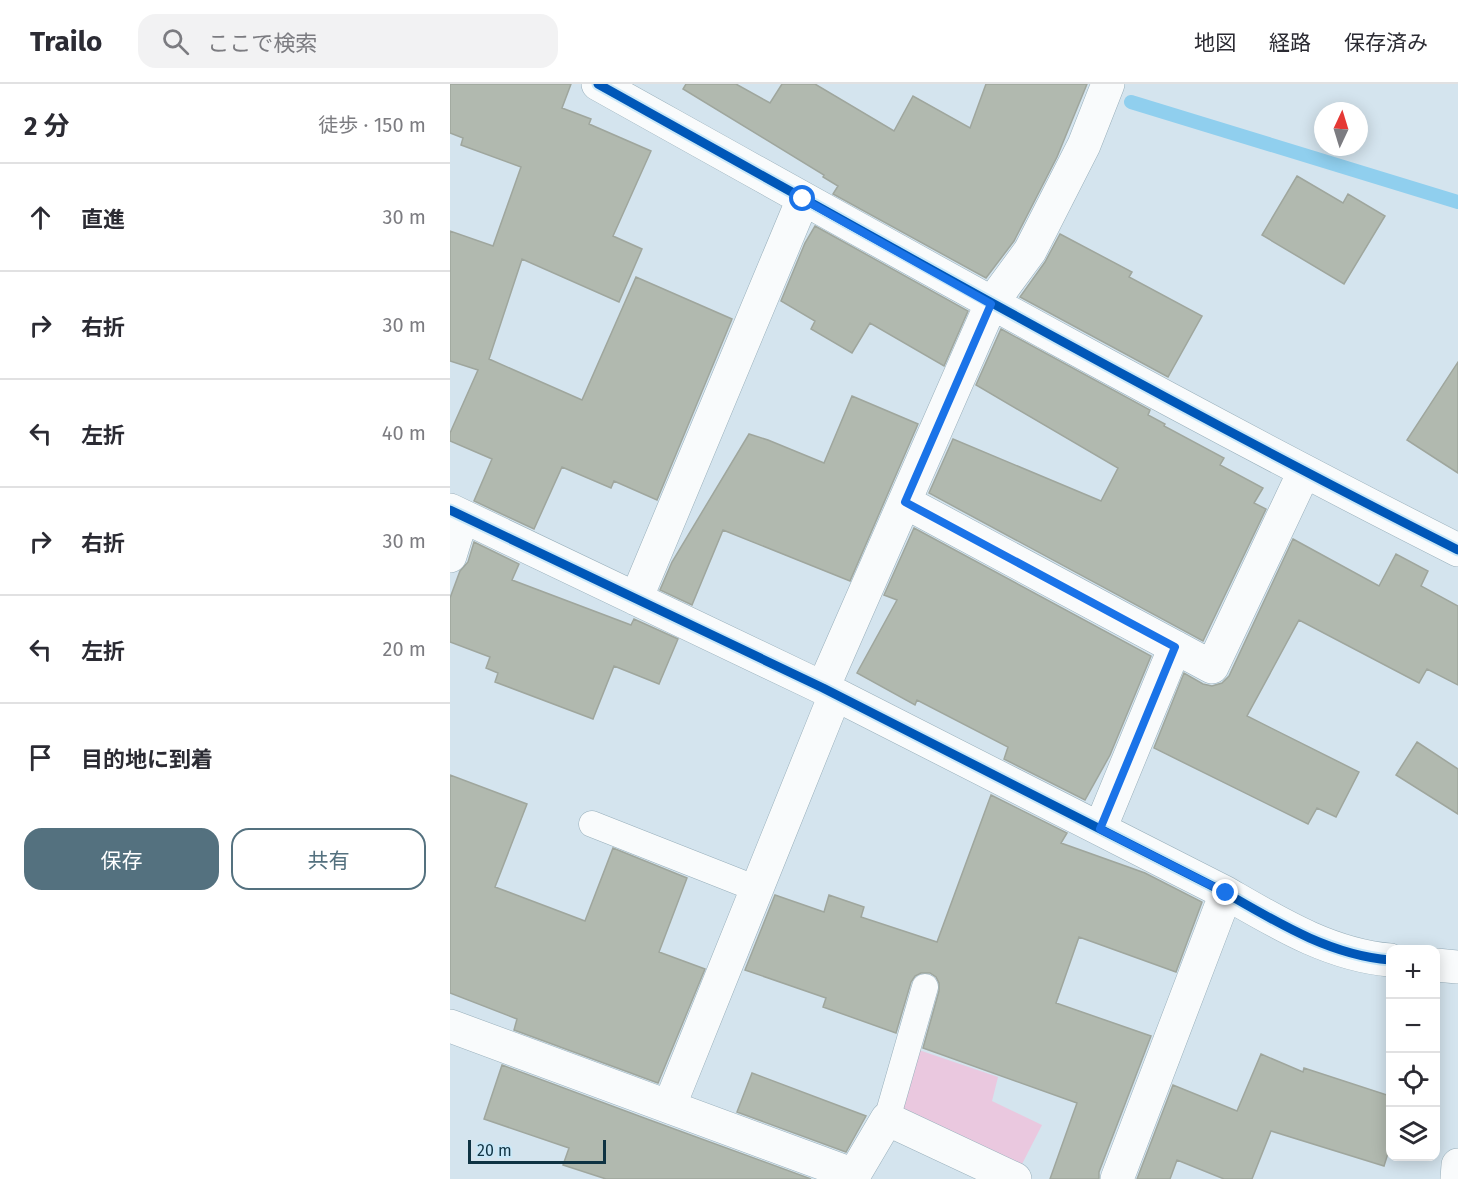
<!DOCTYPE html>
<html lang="ja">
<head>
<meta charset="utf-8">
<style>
  :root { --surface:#fff; --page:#f2f2f3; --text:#2b2b33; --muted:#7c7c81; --line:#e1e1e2; --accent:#54717f }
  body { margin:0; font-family:"Fira Sans","Noto Sans JP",sans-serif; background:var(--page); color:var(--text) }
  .controls { position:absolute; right:18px; bottom:18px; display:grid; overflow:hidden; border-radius:12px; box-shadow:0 3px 15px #0003 }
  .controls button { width:54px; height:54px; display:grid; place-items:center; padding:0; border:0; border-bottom:2px solid var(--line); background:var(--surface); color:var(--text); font:30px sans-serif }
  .compass { position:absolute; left:864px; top:18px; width:54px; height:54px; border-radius:50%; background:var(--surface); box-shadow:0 3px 15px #0003; rotate:4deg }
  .scale { position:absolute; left:18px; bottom:15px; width:138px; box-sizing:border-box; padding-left:6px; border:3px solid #0f3343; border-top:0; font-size:16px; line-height:21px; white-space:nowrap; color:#0f3343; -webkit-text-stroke:4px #c9e8f8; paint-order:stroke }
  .stop { position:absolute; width:18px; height:18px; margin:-14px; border:4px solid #1a73e8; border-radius:50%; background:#fff }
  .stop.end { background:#1a73e8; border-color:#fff; box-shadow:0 2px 6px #0008 }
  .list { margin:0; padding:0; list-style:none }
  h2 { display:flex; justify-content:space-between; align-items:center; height:78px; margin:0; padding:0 24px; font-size:26px }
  h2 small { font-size:20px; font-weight:400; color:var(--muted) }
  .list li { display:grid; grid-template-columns:39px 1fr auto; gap:18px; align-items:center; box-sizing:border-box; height:108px; padding:0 24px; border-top:2px solid var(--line) }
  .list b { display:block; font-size:22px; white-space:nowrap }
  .list em { font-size:20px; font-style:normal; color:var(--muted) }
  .actions { display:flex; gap:12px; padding:18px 24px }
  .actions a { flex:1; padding:14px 0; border:2px solid var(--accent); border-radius:18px; text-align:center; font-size:21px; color:var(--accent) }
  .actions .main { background:var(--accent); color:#fff }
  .icon { flex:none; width:33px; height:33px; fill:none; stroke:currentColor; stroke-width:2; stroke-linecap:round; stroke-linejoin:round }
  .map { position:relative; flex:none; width:1008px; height:1095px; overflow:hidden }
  header { display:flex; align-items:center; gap:36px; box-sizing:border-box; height:84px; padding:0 30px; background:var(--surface); border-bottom:2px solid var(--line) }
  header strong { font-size:28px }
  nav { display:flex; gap:33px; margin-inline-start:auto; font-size:21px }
  .search { width:420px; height:54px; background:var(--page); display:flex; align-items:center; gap:15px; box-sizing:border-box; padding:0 21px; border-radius:18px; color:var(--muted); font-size:22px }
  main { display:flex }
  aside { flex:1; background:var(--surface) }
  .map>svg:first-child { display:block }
  .green { fill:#eac8df }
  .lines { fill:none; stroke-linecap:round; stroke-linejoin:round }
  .stream { stroke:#90cfee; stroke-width:14 }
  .building { fill:#b1b9af; stroke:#9fa69d; stroke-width:1.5 }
  .service-casing { stroke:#98afbb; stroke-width:27 }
  .minor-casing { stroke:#98afbb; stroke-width:34 }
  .service { stroke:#f9fbfc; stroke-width:26 }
  .minor { stroke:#f9fbfc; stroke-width:33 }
  .cycleway-casing { stroke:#c9e8f8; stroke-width:13 }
  .cycleway { stroke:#0057b8; stroke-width:9 }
  .route { stroke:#1a73e8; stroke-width:8 }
</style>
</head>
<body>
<header>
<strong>Trailo</strong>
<div class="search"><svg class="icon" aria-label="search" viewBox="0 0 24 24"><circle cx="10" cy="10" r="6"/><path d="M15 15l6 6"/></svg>ここで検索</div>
<nav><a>地図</a><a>経路</a><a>保存済み</a></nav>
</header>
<main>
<aside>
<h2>2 分<small>徒歩 · 150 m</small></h2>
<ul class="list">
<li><svg class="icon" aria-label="ahead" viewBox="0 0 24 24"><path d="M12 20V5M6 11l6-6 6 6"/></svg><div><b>直進</b></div><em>30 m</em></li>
<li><svg class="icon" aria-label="right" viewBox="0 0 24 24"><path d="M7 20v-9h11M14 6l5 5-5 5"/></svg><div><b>右折</b></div><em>30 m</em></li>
<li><svg class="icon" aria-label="left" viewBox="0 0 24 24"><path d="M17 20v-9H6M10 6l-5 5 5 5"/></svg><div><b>左折</b></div><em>40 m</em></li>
<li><svg class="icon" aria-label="right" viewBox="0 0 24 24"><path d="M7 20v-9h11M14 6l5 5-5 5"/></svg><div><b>右折</b></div><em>30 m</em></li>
<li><svg class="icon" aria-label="left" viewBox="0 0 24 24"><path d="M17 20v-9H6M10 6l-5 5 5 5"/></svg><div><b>左折</b></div><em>20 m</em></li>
<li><svg class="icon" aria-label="arrive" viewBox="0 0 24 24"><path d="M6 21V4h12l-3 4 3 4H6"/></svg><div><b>目的地に到着</b></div></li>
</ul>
<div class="actions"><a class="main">保存</a><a>共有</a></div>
</aside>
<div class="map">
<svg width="1008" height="1095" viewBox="0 0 1008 1095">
  <rect width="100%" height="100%" fill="#d4e4ee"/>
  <path class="green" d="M463,964L548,993L542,1017L592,1041L570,1084L445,1023Z"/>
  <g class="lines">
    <path class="stream" d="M681,18L1008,118"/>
  </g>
  <path class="building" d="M0,0H121L112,24L141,35L139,40L201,67L163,152L192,165L169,218L72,175L39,275L132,316L186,193L282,235L207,416L164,397L161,404L112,383L84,445L24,417L42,375L0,357V349L28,286L0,277V147L43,162L71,83L11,61L13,54L0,49Z
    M236,0H286L320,19L332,0H365L444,47L463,12L520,44L536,0H637L607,73L564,157L536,194L383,110L388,102L373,93L374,91L233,5Z
    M847,92L893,119L898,110L935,132L894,200L812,151Z
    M365,142L518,227L494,282L420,239L402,269L361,245L365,237L331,217L355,159Z
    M610,150L682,188L679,193L752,232L718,293L570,213L595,178Z
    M551,245L700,326L698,331L715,340L714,342L774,374L770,381L813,404L804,419L816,425L753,557L479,409L503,355L651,417L668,384L526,301Z
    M1008,278V389L957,356Z
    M402,312L468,340L400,497L273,446L242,521L210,506L222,478L299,350L318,356L374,379Z
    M464,444L701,572L660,671L635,716L554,675L558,663L467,616L465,621L407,589L447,516L434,511Z
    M843,455L929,502L946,470L978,487L971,502L1008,522V601L977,585L969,599L849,536L797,632L909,688L886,733L867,724L858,740L704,664L734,589L753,600L762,602L772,599L779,592Z
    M24,458L69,480L62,496L181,541L184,535L228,555L209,600L164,582L143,635L45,598L48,589L36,584L40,573L0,558V514L10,487L18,478Z
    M967,658L1008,685V730L946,691Z
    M0,691L77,720L45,803L135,837L163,764L237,794L209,868L255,885L208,999L64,946L67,935L0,909Z
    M541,711L617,749L611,759L695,789L752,818L726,888L629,853L606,919L701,952L649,1088V1095H600L627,1019L473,964L489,907V899L486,893L480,889H471L465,892L461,898L446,949L373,923L376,914L295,886L325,811L374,828L379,811L414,823L411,833L487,858Z
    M811,970L853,988L854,984L940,1012V1063L934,1082L821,1047L802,1095H774L727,1076L720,1095H687L723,1001L787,1027Z
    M52,981L197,1035L361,1095H156L113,1081L119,1064L34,1035Z
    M302,989L416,1032L396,1068L287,1028Z"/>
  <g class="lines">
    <defs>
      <path id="service" d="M142,740L307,805
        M437,1035L475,903"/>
      <path id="minor" d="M148,0C433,159 717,319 1008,466
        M455,418L762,583L854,388
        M0,426L373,604L776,809C828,839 880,871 940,876
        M0,472L12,433
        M186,515L353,115
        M373,604L541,220L580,167L634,61L658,0
        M650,745L725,563
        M986,881L1008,883
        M0,942L404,1091L437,1035L565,1095
        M219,1023L385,611
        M667,1095L776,809
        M1007,1095L1008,1081"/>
    </defs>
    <use href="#service" class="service-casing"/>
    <use href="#minor" class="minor-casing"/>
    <use href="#service" class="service"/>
    <use href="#minor" class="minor"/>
    <defs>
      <path id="cycleway" d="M148,0C433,159 717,319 1008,466
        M0,426L373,604L776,809C828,839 880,871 940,876"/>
    </defs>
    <use href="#cycleway" class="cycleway-casing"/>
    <use href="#cycleway" class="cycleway"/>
  </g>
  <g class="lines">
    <path class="route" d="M353,115L541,220L455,418L725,563L650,745L776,809"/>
  </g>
</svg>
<div class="controls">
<button>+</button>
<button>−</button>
<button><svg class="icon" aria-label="locate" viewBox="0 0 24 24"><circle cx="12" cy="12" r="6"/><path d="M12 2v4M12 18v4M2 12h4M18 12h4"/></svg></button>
<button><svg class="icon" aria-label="layers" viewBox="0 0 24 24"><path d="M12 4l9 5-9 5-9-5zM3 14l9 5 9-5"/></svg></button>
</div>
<svg class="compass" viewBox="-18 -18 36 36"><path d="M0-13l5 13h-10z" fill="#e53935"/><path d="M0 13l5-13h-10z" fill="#7c7c81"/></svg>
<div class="scale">20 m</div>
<div class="stop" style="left:353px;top:115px"></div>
<div class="stop end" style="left:776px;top:809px"></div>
</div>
</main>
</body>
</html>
